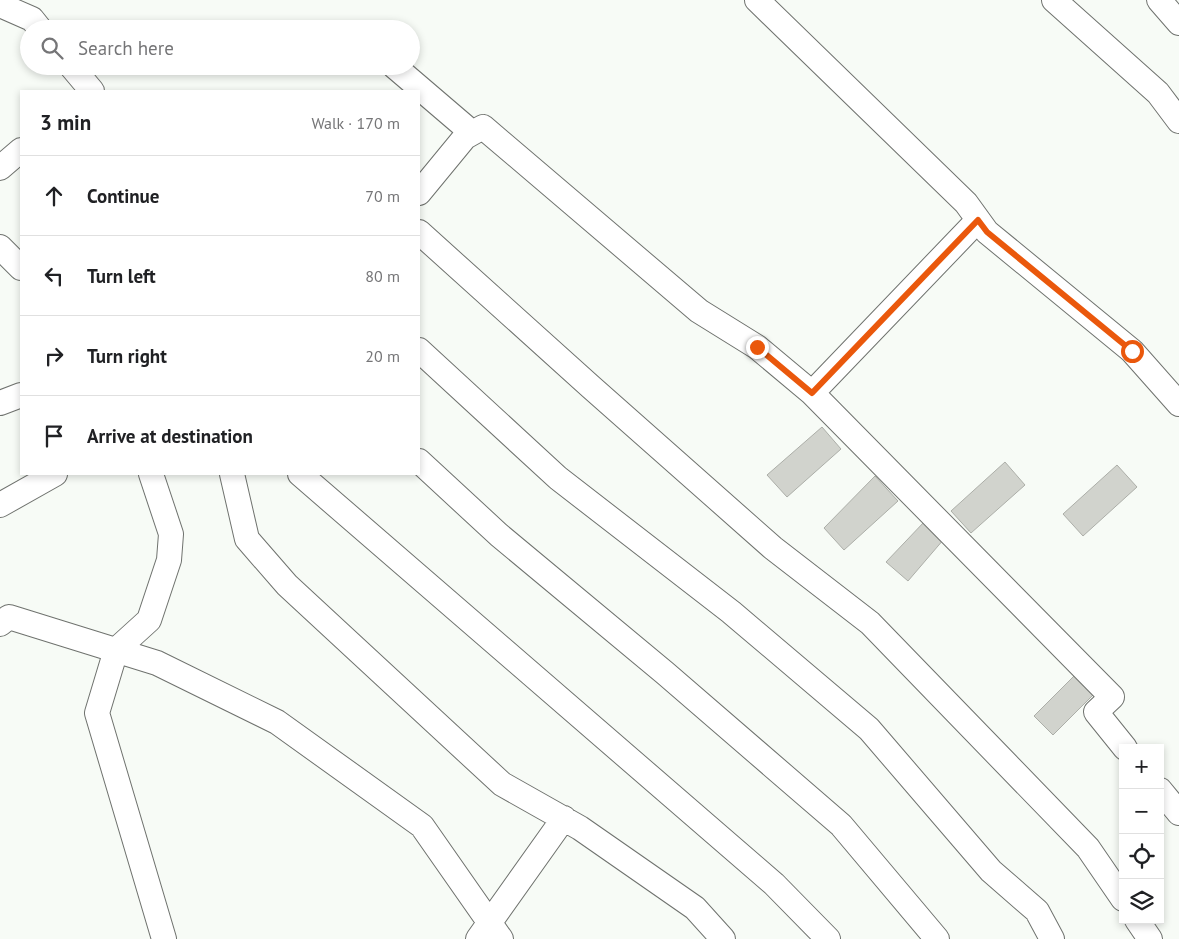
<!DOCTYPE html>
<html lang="en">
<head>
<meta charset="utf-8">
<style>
  :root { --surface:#fff; --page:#f6f6f6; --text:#202124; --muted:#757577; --line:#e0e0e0 }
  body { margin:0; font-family:"PT Sans",sans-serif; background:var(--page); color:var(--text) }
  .controls { position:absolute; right:15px; bottom:15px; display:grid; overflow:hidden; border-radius:0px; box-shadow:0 2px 8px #0003 }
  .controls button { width:45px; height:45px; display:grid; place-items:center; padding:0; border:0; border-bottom:1px solid var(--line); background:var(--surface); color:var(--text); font:25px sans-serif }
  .stop { position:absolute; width:15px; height:15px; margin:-11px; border:4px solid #ea580c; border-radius:50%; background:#fff }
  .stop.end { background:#ea580c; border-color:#fff; box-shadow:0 1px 5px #0008 }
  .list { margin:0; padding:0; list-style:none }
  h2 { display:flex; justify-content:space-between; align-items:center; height:65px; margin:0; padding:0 20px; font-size:21px }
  h2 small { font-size:16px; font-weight:400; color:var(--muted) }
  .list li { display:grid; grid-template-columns:32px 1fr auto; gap:15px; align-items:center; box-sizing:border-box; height:80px; padding:0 20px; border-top:1px solid var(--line) }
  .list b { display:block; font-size:19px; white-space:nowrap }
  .list em { font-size:16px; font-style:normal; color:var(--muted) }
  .icon { flex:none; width:28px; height:28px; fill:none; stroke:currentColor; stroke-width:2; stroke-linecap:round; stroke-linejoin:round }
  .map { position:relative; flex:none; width:1179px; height:939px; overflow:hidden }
  .search { position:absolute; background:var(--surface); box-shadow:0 2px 8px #0003; left:20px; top:20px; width:400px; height:55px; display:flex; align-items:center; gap:12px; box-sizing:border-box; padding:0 18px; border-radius:28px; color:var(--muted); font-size:19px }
  .panel { position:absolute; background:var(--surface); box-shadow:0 2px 8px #0003; left:20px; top:90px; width:400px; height:385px; border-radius:0px }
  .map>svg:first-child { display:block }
  .building { fill:#d1d3cd; stroke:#acaea8 }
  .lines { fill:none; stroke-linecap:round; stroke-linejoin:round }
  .minor-casing { stroke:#6f726e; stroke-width:26 }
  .minor { stroke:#fff; stroke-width:24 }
  .route { stroke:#ea580c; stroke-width:6 }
</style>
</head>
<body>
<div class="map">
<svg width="1179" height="939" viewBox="0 0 1179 939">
  <rect width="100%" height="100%" fill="#f7fbf6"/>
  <path class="building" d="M822,427L841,449L787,497L767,475Z
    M1005,462L1025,485L971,533L951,511Z
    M1117,465L1137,487L1083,536L1063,514Z
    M875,476L898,501L844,550L824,528Z
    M925,521L944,539L908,581L886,562Z
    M1079,671L1098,690L1053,735L1034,716Z"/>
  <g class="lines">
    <defs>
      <path id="minor" d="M757,0L966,203L987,232L1132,351L1179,404
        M1054,0L1158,93L1179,121
        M1159,0L1179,23
        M0,5L32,19L40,29
        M71,66L92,91
        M394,66L470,131L419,193
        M467,136L483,127L699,311L757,347L812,393
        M0,168L21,150
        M978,220L812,393L1112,697L1096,712L1125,748
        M419,232L591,387L773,548L870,623L1088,848L1123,899
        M0,247L21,268
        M419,350L558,478L731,612L869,729L991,871L1037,911L1052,939
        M0,403L21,395
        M419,461L499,535L665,673L841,825L937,939
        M151,474L171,534L169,560L149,620L116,650L97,713L164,939
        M232,474L247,539L287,585L502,784L580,828L695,908L723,939
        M300,474L774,884L828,939
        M0,505L55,474
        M0,624L9,617L157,663L277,722L422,826L501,939
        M1160,790L1179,813
        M1137,920L1150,939
        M478,939L564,818"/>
    </defs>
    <use href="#minor" class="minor-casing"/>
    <use href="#minor" class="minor"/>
  </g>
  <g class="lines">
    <path class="route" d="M757,347L812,393L978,220L987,232L1132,351"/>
  </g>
</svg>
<div class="controls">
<button>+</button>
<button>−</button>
<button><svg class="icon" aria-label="locate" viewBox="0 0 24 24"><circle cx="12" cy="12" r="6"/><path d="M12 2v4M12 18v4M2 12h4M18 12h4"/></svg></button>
<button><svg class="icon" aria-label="layers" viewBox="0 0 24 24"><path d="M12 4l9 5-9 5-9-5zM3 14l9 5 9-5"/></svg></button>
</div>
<div class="stop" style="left:1132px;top:351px"></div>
<div class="stop end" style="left:757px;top:347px"></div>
<div class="search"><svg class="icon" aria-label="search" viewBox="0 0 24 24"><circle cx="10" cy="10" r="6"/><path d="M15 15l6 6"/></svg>Search here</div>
<section class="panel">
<h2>3 min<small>Walk · 170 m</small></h2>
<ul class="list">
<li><svg class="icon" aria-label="ahead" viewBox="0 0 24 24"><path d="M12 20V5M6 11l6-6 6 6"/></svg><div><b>Continue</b></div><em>70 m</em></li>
<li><svg class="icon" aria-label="left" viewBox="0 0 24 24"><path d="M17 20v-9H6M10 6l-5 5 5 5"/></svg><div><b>Turn left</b></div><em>80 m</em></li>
<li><svg class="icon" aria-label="right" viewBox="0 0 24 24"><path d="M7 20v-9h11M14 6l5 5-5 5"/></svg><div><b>Turn right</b></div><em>20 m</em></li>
<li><svg class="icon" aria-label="arrive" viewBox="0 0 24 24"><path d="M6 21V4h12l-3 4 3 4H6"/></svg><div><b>Arrive at destination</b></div></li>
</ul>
</section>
</div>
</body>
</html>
